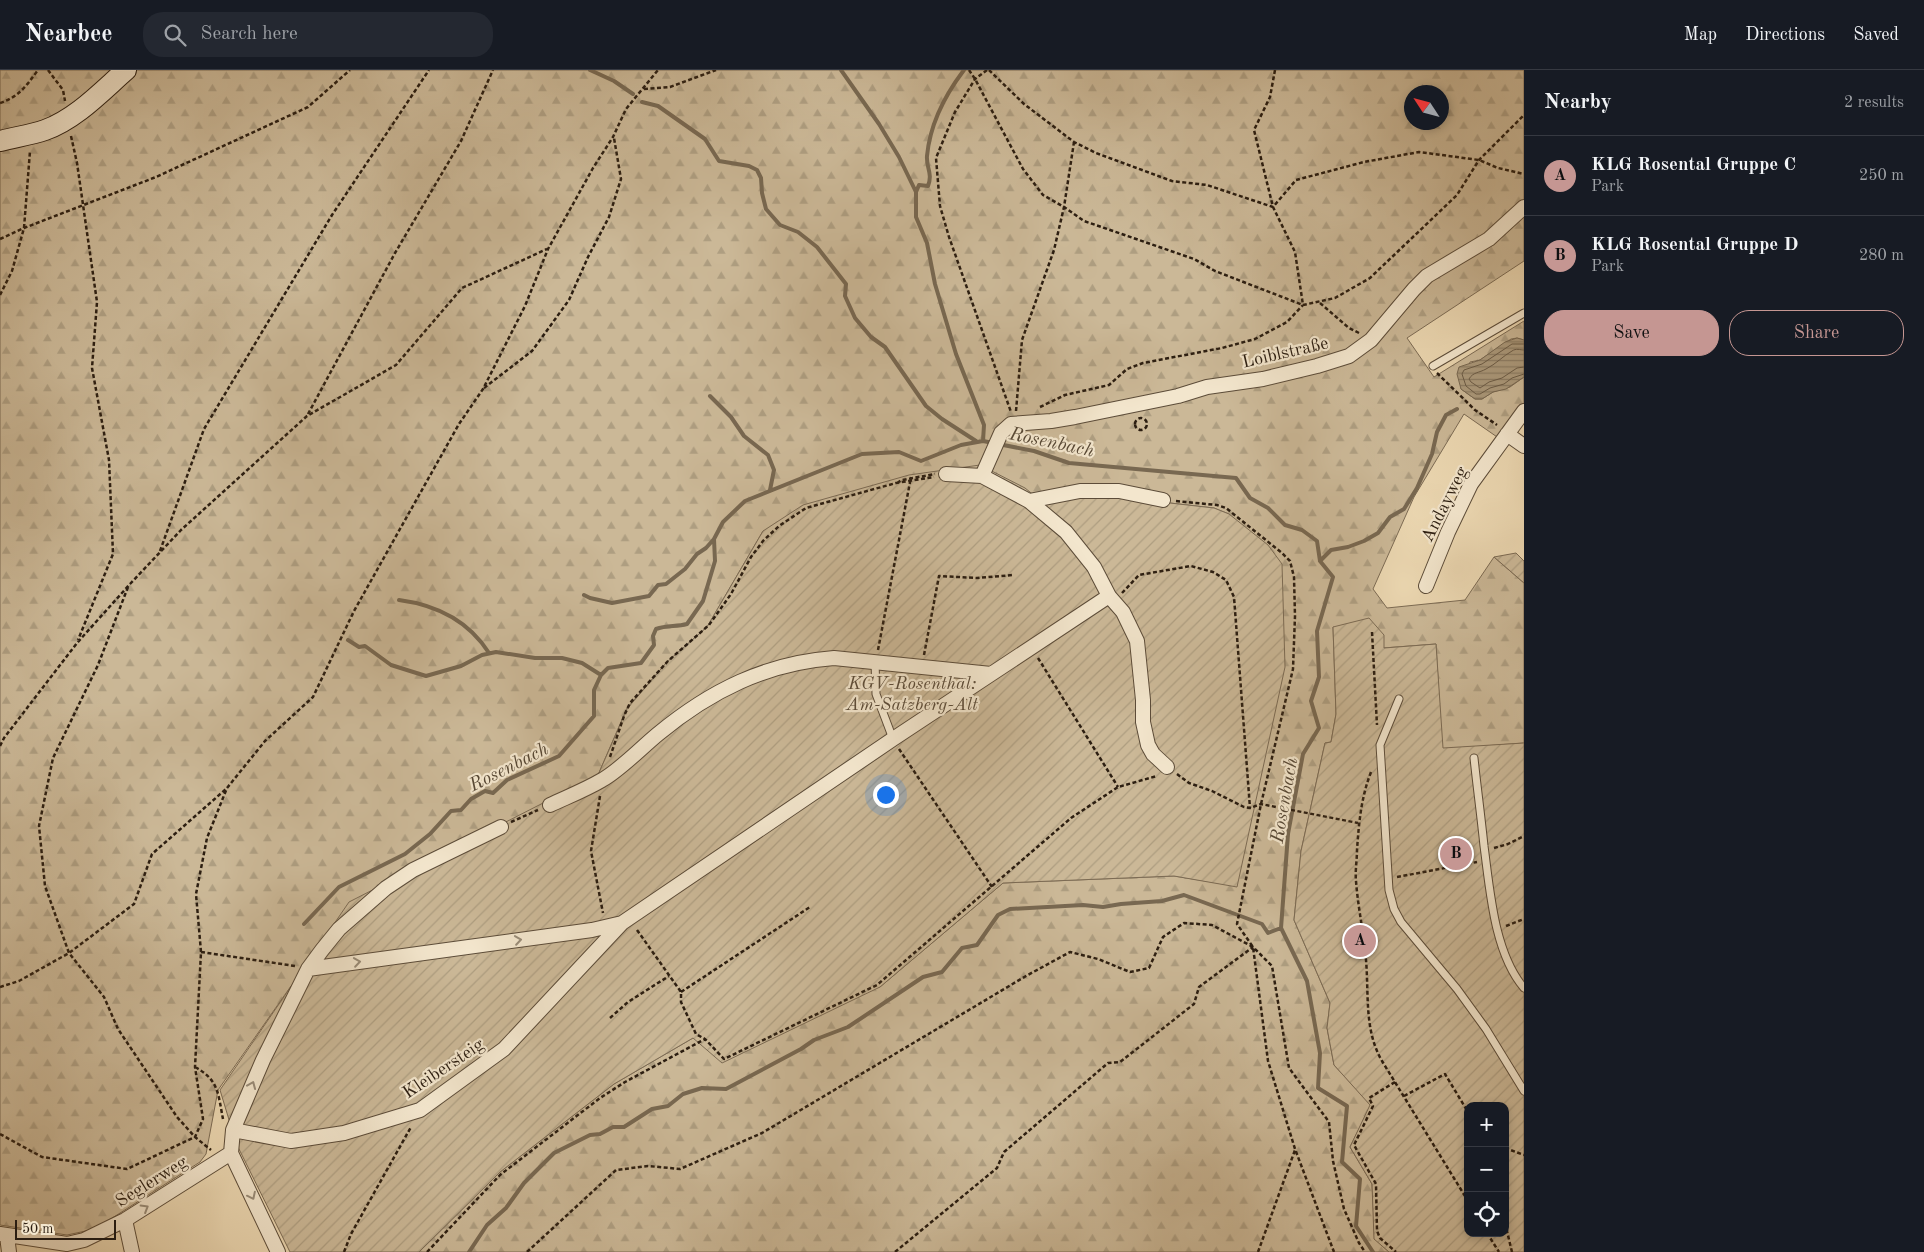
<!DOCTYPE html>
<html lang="en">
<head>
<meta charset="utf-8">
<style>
  :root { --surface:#171b24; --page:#242831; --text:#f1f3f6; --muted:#9ea1a6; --line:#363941; --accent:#c59692 }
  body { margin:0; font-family:"Old Standard TT",serif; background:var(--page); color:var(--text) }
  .controls { position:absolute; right:15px; bottom:15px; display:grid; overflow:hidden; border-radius:10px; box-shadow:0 2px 8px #0003 }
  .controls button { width:45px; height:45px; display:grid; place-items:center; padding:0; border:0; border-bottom:1px solid var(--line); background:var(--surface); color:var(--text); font:25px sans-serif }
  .compass { position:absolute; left:1404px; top:15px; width:45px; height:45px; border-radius:50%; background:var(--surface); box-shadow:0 2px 8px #0003; rotate:306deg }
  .scale { position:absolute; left:15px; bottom:12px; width:101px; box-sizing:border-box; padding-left:5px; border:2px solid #2c1e11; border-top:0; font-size:14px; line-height:18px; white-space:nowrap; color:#2c1e11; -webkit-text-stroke:4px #f3e6cd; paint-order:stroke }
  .you { position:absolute; left:885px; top:724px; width:18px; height:18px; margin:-12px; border:4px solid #fff; border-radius:50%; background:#1a73e8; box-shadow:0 0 0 8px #1a73e833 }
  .badge { display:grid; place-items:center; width:32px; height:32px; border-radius:50%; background:var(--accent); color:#111; font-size:16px; font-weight:700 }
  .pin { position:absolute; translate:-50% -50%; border:2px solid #fff; box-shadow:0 1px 5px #0006 }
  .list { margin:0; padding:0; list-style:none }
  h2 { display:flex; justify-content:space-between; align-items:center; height:65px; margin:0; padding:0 20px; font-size:21px }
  h2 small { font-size:16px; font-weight:400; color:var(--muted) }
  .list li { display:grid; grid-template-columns:32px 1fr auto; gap:15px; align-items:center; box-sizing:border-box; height:80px; padding:0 20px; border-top:1px solid var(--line) }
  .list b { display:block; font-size:19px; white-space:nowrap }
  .list p { margin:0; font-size:16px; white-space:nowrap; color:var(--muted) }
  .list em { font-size:16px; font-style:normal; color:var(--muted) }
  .actions { display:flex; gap:10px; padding:15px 20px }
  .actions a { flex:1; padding:11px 0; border:1px solid var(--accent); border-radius:20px; text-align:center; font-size:18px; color:var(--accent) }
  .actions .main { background:var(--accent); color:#111 }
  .icon { flex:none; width:28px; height:28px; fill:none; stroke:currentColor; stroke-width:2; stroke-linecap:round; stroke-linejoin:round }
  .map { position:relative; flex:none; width:1524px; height:1182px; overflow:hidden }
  header { display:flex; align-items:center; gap:30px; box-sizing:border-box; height:70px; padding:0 25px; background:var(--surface); border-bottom:1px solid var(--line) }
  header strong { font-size:24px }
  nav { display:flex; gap:28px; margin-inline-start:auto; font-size:18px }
  .search { width:350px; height:45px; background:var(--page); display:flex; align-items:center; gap:12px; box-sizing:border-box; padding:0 18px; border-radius:20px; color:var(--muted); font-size:19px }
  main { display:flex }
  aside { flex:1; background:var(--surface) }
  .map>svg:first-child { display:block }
  .forest { fill:url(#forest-firs); stroke:#7c6b54; fill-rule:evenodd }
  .garden { fill:url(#garden-furrows); stroke:#7c6b54; fill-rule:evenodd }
  .water { fill:url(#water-rules); stroke:#786851 }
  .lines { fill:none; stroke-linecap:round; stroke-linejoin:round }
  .shore { stroke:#6c5c46; stroke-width:1 }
  .stream { stroke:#786851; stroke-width:4 }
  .lane-casing { stroke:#5c4c39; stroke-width:9 }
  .street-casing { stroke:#5c4c39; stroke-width:16 }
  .secondary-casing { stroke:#2c1e11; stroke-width:22 }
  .path { stroke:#2c1e11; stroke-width:2.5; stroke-dasharray:4 2.5; stroke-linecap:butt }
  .lane { stroke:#f3e6cd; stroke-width:7 }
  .street { stroke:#f3e6cd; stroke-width:14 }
  .secondary { stroke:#f3e6cd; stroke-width:20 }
  .oneway { stroke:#998c78 }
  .labels { text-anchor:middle; stroke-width:4.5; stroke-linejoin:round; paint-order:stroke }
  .street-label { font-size:18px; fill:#2c1e11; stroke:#f3e6cd }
  .park-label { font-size:18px; font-style:italic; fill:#5c4c39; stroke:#f3e6cd }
  .water-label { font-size:19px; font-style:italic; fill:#584936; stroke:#f3e6cd }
</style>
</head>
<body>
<header>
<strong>Nearbee</strong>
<div class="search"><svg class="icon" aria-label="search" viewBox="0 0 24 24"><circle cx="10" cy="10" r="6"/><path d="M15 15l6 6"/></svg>Search here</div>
<nav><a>Map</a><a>Directions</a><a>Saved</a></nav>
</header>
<main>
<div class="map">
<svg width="1524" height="1182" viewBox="0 0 1524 1182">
  <defs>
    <pattern id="forest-firs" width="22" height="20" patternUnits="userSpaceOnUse" patternTransform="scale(1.25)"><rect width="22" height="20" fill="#cbb897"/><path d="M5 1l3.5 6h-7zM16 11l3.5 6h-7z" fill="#ae9e81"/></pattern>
    <pattern id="garden-furrows" width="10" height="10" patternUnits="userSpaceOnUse" patternTransform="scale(1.25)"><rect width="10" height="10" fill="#cbb897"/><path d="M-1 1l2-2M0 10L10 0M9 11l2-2" fill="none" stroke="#ae9e81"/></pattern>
    <pattern id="water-rules" width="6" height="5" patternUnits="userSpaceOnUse" patternTransform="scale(1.25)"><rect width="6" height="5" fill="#ab997b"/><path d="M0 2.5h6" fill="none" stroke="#8b7c63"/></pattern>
  </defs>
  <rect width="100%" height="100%" fill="#ecd8b2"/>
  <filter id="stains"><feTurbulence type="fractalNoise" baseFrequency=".004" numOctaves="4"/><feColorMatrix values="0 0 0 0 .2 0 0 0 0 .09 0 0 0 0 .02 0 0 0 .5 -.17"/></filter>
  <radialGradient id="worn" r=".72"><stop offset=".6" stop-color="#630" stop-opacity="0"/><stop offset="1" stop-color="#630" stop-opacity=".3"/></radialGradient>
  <path class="forest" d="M0,0H1524V191L1407,268L1434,307L1524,251V270L1517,268L1511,269L1480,290L1470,292L1461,319L1475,329H1482L1493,322L1510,317L1524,307V334L1500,369L1464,344L1414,427L1373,519L1387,538L1465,530L1494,487L1524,513V673L1442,679L1436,574L1383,578L1333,557L1336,644L1331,672L1325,673L1301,781L1294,850L1330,933L1327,958L1334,995L1371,1035L1350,1077L1372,1114L1375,1169L1389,1182H419L500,1102L614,1014L693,968L880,917L1003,813L1174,806L1237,816L1229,444L1214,438L1108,426L763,461L707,557L667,592L627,638L598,705L291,916L218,1020L206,1084L200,1092L95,1159L67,1165L0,1155ZM1412,22H1442V52H1412Z"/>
  <path class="garden" d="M980,395L1025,418L1041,431L1108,426L1214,438L1229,444L1268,475L1282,494L1285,597L1237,817L1174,806L1003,813L880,917L722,993L693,968L614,1014L500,1102L419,1182H290L236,1073L220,1020L349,832L598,705L627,639L667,592L707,557L763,461L803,435L909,405Z
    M1516,483L1524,491V513L1494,487Z
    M1369,548L1384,565V578L1436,574L1443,678L1524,673V1182H1389L1374,1169L1372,1114L1350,1077L1370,1035L1334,995L1327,958L1330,933L1294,850L1301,781L1325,673L1331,672L1336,644L1333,557ZM1468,1036H1505V1163H1468Z"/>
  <path class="water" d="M1517,268L1524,270V307L1506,319L1493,322L1482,329H1475L1461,319L1457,304L1459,297L1480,290L1505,272Z"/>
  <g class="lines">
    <path class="shore" d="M1524,274H1512L1482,294L1464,300L1462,304L1466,316L1476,324H1480L1490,318L1504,314L1512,308L1524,304
      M1524,280C1520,280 1516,278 1512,281C1503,286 1496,294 1486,299C1479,303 1473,302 1469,309L1471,312L1480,318L1489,312L1502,308L1517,298L1524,297"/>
    <path class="stream" d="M590,0L614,11L633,24
      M841,0L879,54L899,87L916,122V147L927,173L935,214L956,284L984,355L983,371
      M642,32L658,36L705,69L719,91L749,96L757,100L761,108L762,123L766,139L780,155L798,162L817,177L846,214L845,226L855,248L871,267L885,277L926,336L942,349L976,371
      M916,122L919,115L928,116C933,103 926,98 927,86C930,54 945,25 964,0
      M710,326L731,347L744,366L768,385L774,400L770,420
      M1320,491L1331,480L1348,477L1364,471L1378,463L1390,447L1404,439L1417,418L1432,384L1437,362L1446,345L1457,339
      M584,525L590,528L612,533L649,526L658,515L666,514L685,499L697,484L706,478L714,469
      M399,530C437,535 468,550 489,583
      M348,570L359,577L365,576L391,595L426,606L461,596L482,585L496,582L535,588H562L582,593L601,605
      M304,854L339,817L405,784L430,764L451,741L461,740L471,729L485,721L493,723L507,710L559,686L594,646V620L601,605L608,598L641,593L654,575L653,566L656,559C667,555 676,557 687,554L703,531L715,491L714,469L723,452L745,431L862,384L899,382L921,391L961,375L983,371L1034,381L1069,393L1236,408L1250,428L1268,438L1285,455L1302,460L1317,471L1320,491L1333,507L1317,561L1319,607L1311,631L1319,658L1303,684L1288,764L1281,858L1307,911L1320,983L1318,1018L1347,1036L1342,1092L1360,1109L1356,1156L1373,1182
      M469,1182L487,1155L506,1138L524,1113L554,1083L590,1065L600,1064L613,1057H624L652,1039L668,1036L683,1024L702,1018L726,1019L801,979L814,970L848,957L923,907L942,902L962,878L977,875L998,845L1010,839L1083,835L1103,837L1121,834L1162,831L1184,825L1262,854L1268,863L1281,858"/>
    <defs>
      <path id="lane" d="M1433,296L1524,243
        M875,591L876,624L893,669
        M1399,629L1380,675L1389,820L1394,839L1401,852L1457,919L1486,959L1524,1021
        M1474,688C1477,717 1481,746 1484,776C1490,820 1494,883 1524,918"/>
      <path id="street" d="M1507,364L1524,376
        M946,404L982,406L1029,431L1066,462L1094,497L1109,526L1123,542L1137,571L1143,630V652L1148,675L1153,684L1167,697
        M982,406L1001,363L1011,354L1051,351L1075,347L1178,326L1207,317L1263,309L1317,296L1349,286L1371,270L1414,219L1427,206L1489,169L1524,137
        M1029,431L1080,421H1119L1163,430
        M1426,516L1448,462L1471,414L1524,341
        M550,735C567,727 585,720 602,710C620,700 641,678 658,664C710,621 766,593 834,588L991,604
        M308,899L592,860L622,853L893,669L1109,526
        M233,1060L291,1071L344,1063L420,1040L504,979L622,853
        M125,1150L132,1182
        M0,1164L67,1174L84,1170L125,1150L231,1083
        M7,1166L9,1182
        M278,1182L231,1083L233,1060L263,990L308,899L322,880L339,859L386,818L413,800L501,757"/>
      <path id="secondary" d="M0,71C15,67 31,65 45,60C76,49 102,21 126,0"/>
    </defs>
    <use href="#lane" class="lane-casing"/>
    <use href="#street" class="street-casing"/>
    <use href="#secondary" class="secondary-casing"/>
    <path class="path" d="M48,0L63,20L65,31
      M969,0L975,9L1023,99L1043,125L1064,137L1084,151L1194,189L1215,201L1303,235L1335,228L1370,208L1457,125L1479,90L1524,45
      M987,0L975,9L955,42L936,88L940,136L949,167L1011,342
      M989,0L1024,34L1074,72L1096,83L1172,111L1207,115L1273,137L1296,110L1364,92L1419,82L1479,90L1498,98L1524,104
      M1275,0L1270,27L1254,60L1273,137L1295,182L1303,235
      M644,19L670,17L716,0
      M0,33C19,27 27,15 38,0
      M71,66L77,93L97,232L92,298L109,390L113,484L78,570
      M0,169L24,158L156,107L308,37L350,0
      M0,225L12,201L24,158L30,81
      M1320,233L1349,258L1359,263
      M1437,303L1475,340L1497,355
      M484,318L532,281L569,230L588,187L609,147L621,109L614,68
      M1040,337L1065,325L1109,315L1127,299L1143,293L1222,278L1255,269L1287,252L1303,235
      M1016,341L1022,270L1054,180L1064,137L1074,72
      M308,344L395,183L461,71L493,0
      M1135 354a6 6 0 1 1 12 0a6 6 0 1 1-12 0Z
      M897,413L902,410L935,404
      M1176,431L1217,435L1226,438L1282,483L1290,491L1294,507L1295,546L1293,599L1261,734L1237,854L1253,877L1268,991L1295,1079L1334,1182
      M160,481L204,359L332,145L429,0
      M128,517L98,595L53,688L39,756L45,816L69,883L104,927L118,959L177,1047L195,1067L211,1080
      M1122,523L1139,505L1191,496L1213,502L1226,510L1234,527L1250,738
      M1372,562L1377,655
      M878,580L911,407
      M924,585L939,506L977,508L1013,505
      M1038,588L1118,717
      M0,676L4,668L77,573L130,514L181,460L307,346L396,295L462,218L547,179
      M899,679L992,817
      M610,687L624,646L630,633L668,591L709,555L731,524L751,487L763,471L779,456L806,438L896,413L934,407
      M1371,702C1361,728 1359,752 1357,780C1357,790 1355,801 1356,811C1358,838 1364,864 1366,890C1369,925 1364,960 1382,991L1468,1131
      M1177,704L1189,713L1212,721L1244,737L1250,738L1261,734L1358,753
      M600,726L591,781L603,843
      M511,752L538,740
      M1494,778L1508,774L1524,766
      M1397,807L1477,792
      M1506,856L1524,849
      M637,860L681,922V932L696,964L705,969L724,989L877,915L1071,748L1118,717L1157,706
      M201,882L295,896
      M0,917L19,911L69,883L134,834L152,784L226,719
      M681,922L810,837
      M610,948L628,932L669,906
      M195,997C219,1010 218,1024 223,1049
      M1395,1012L1369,1028L1373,1036L1354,1075L1376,1114L1377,1161L1380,1168L1396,1182
      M1404,1026L1445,1004L1468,1042
      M0,1064L42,1087L127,1099L195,1067L203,1049L195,997L201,882L196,824L207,768L227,718L265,671L313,627L354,541L391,475L459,354L483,319L525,236L548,179L593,98L613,67L626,39L658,0
      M1505,1078L1524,1085
      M1505,1153L1512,1182
      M1487,1163L1499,1182
      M344,1182L351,1164L411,1057
      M427,1182L500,1105L600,1028L625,1012L705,969
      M527,1182L616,1100L648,1096L680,1099L762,1063L1026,906L1070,882L1098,889L1130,902L1149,898L1163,867L1184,853L1212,855L1253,877L1272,896L1289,998L1329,1052L1333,1091L1344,1139L1359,1173L1365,1182
      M895,1182L997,1098L1004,1082L1108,993L1120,992L1194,934L1199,917L1253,877
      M1258,1182L1295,1080"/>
    <use href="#lane" class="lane"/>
    <use href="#street" class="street"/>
    <use href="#secondary" class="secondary"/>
  </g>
  <defs><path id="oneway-chevron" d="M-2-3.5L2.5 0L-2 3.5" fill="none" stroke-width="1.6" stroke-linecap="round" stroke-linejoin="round" transform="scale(1.25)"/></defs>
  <g class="oneway">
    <use href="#oneway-chevron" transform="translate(518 870) rotate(-8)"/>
    <use href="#oneway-chevron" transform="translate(357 892) rotate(-8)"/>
    <use href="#oneway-chevron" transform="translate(252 1015) rotate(-67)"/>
    <use href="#oneway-chevron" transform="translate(252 1126) rotate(64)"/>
    <use href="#oneway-chevron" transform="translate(145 1138) rotate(-31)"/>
  </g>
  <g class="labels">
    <g class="street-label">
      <text transform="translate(1285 282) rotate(-13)" y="6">Loiblstraße</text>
      <text transform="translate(1444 434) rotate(-63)" y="6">Andayweg</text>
      <text transform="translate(443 998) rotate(-34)" y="6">Kleibersteig</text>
      <text transform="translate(151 1111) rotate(-32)" y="6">Seglerweg</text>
    </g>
    <g class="park-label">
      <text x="912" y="619">KGV-Rosenthal:<tspan x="912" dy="21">Am-Satzberg-Alt</tspan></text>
    </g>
    <g class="water-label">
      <text transform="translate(1052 371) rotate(12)" y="7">Rosenbach</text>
      <text transform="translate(508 696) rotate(-27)" y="7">Rosenbach</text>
      <text transform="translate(1283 730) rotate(-80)" y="7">Rosenbach</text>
    </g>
  </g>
  <rect width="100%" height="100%" filter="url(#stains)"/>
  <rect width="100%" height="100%" fill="url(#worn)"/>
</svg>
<div class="controls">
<button>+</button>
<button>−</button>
<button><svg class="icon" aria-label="locate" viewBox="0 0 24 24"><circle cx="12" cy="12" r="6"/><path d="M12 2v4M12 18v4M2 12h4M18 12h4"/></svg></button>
</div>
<svg class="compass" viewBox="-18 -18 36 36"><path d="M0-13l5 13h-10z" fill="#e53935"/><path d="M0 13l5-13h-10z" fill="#9ea1a6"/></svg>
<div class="scale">50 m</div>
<div class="you"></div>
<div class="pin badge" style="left:1360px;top:871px">A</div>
<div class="pin badge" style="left:1456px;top:784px">B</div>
</div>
<aside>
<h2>Nearby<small>2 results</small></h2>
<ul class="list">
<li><span class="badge">A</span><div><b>KLG Rosental Gruppe C</b><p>Park</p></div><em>250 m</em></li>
<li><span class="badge">B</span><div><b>KLG Rosental Gruppe D</b><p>Park</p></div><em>280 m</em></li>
</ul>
<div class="actions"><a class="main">Save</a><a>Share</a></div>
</aside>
</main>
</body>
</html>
